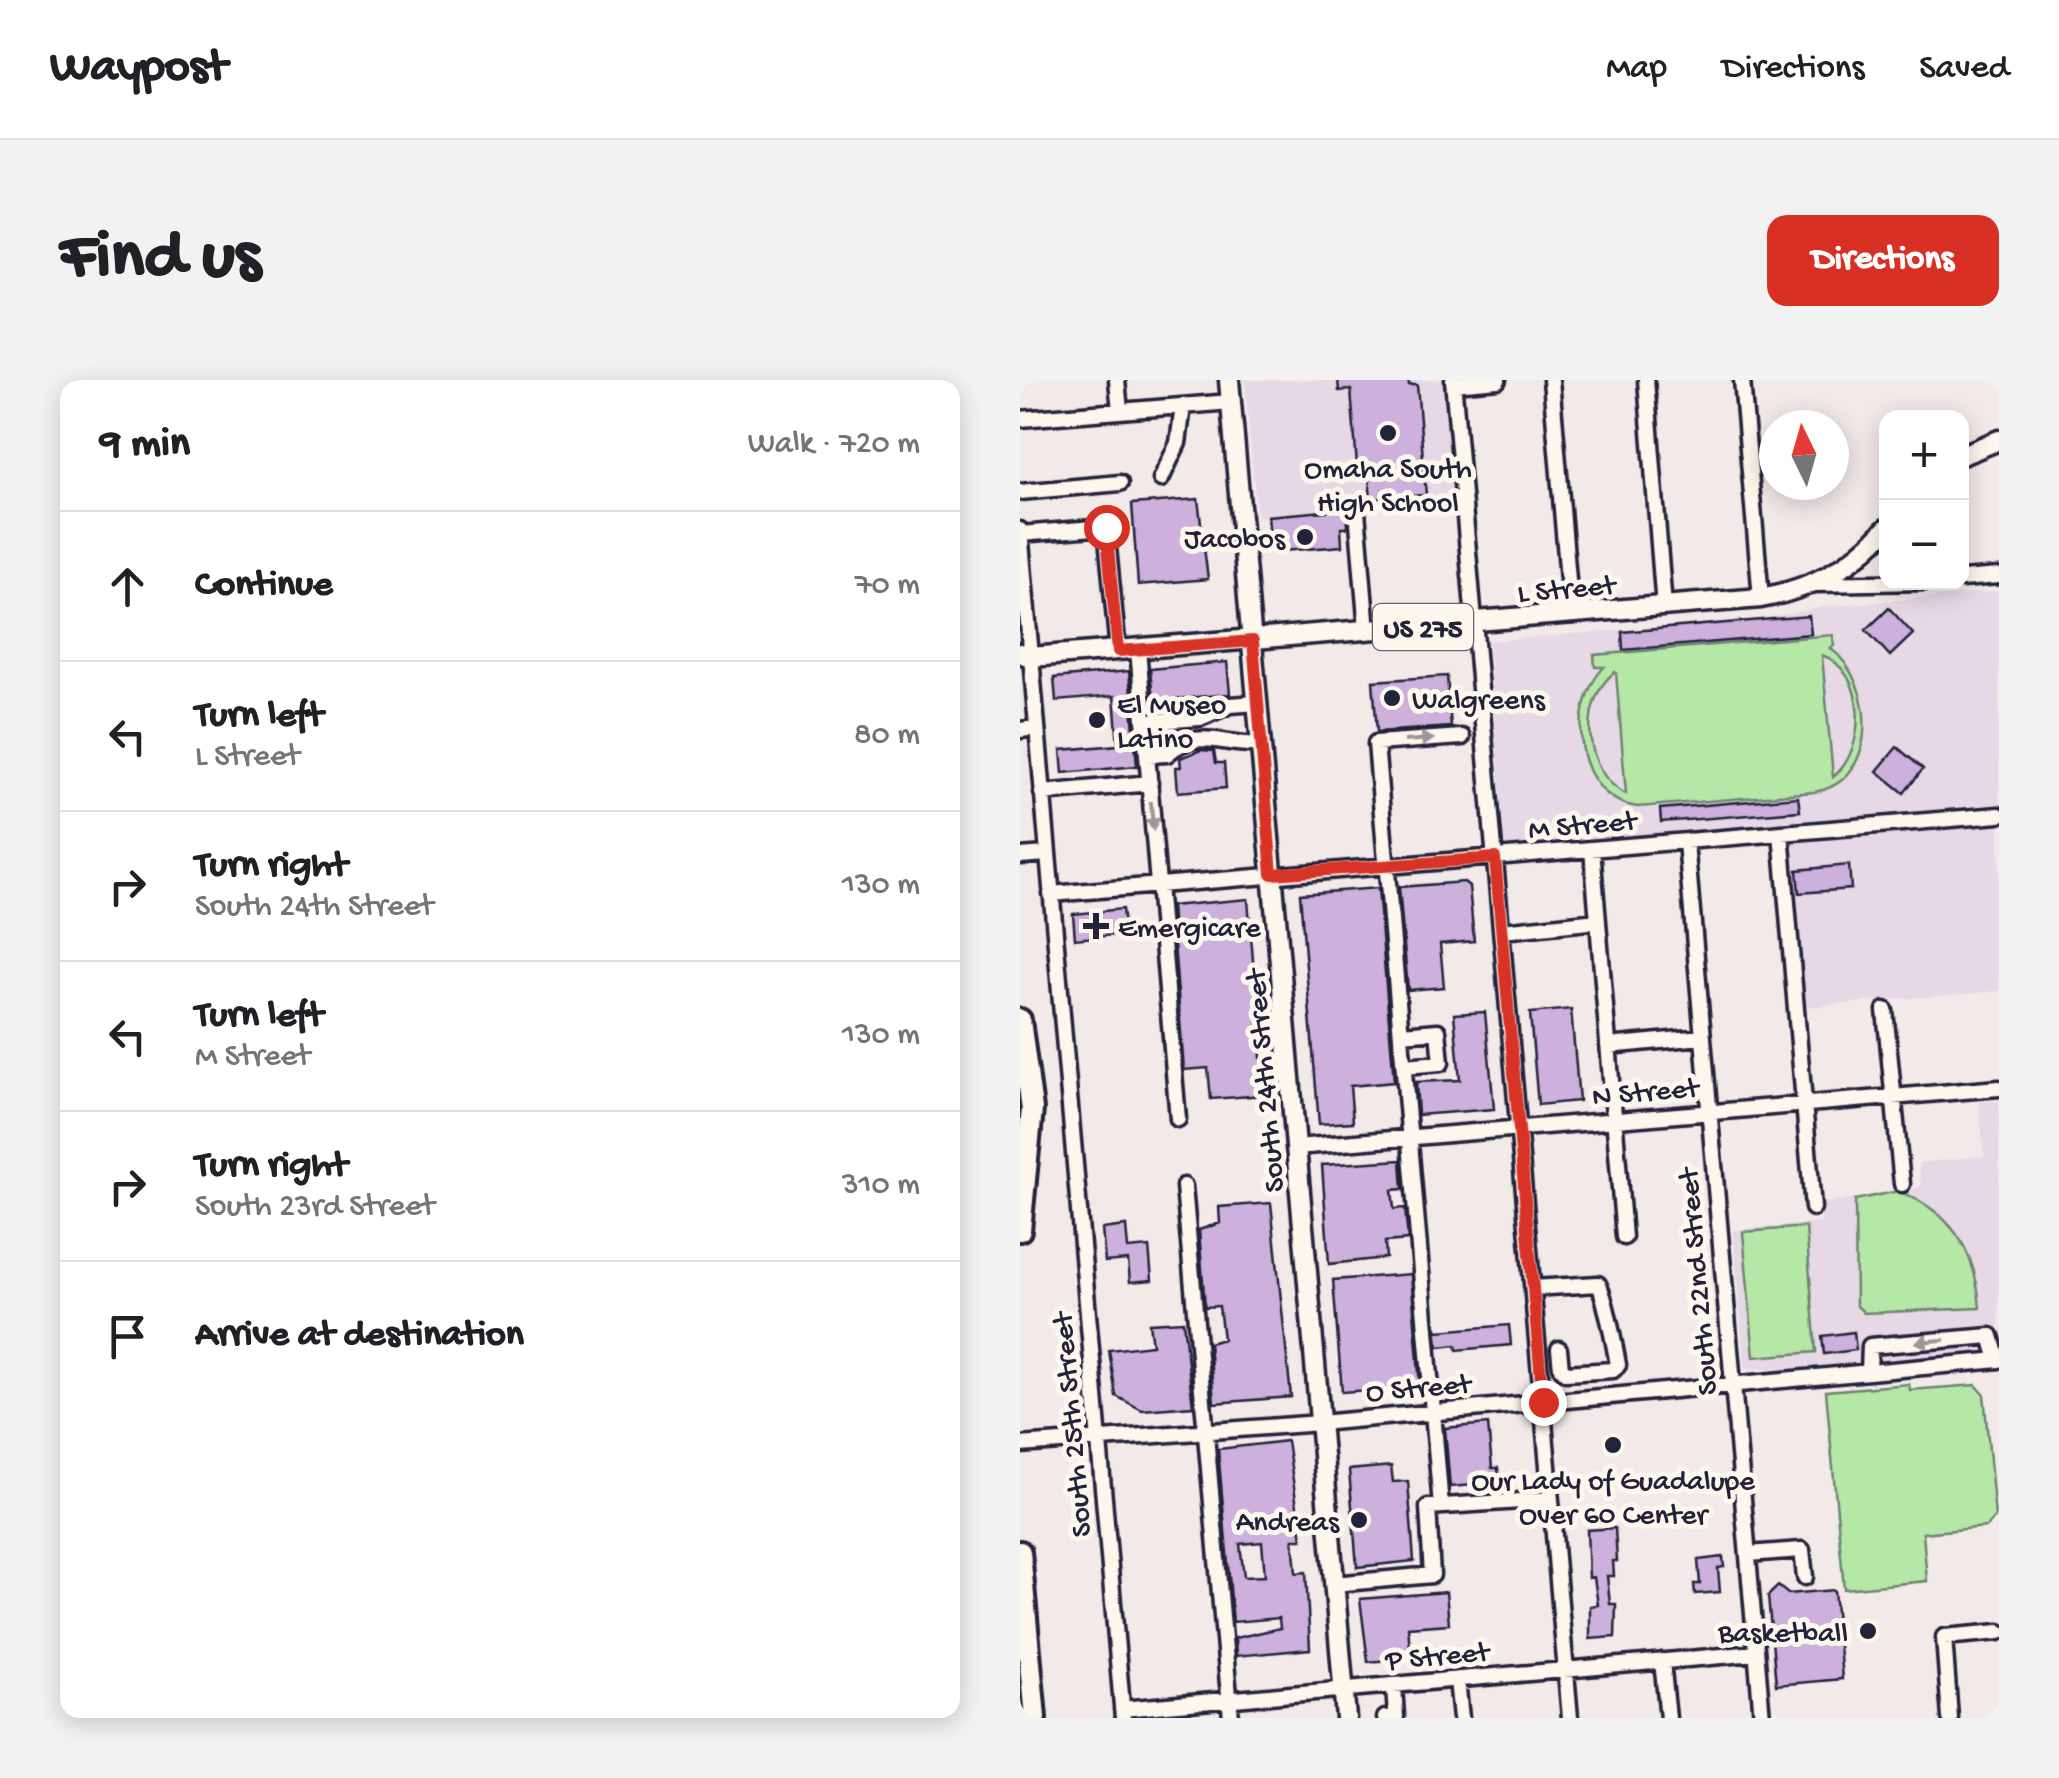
<!DOCTYPE html>
<html lang="en">
<head>
<meta charset="utf-8">
<style>
  :root { --surface:#fff; --page:#f2f2f2; --text:#202124; --muted:#757577; --line:#e0e0e0; --accent:#d93025 }
  body { margin:0; font-family:"Gochi Hand",sans-serif; background:var(--page); color:var(--text) }
  .controls { position:absolute; right:30px; top:30px; display:grid; overflow:hidden; border-radius:20px; box-shadow:0 5px 25px #0003 }
  .controls button { width:90px; height:90px; display:grid; place-items:center; padding:0; border:0; border-bottom:2px solid var(--line); background:var(--surface); color:var(--text); font:50px sans-serif }
  .compass { position:absolute; left:739px; top:30px; width:90px; height:90px; border-radius:50%; background:var(--surface); box-shadow:0 5px 25px #0003; rotate:355deg }
  .stop { position:absolute; width:30px; height:30px; margin:-22px; border:8px solid #d93025; border-radius:50%; background:#fff }
  .stop.end { background:#d93025; border-color:#fff; box-shadow:0 2px 10px #0008 }
  .list { margin:0; padding:0; list-style:none }
  h2 { display:flex; justify-content:space-between; align-items:center; height:130px; margin:0; padding:0 40px; font-size:42px }
  h2 small { font-size:32px; font-weight:400; color:var(--muted) }
  .list li { display:grid; grid-template-columns:65px 1fr auto; gap:30px; align-items:center; box-sizing:border-box; height:150px; padding:0 40px; border-top:2px solid var(--line) }
  .list b { display:block; font-size:38px; white-space:nowrap }
  .list p { margin:0; font-size:32px; white-space:nowrap; color:var(--muted) }
  .list em { font-size:32px; font-style:normal; color:var(--muted) }
  .icon { flex:none; width:55px; height:55px; fill:none; stroke:currentColor; stroke-width:2; stroke-linecap:round; stroke-linejoin:round }
  .map { position:relative; flex:none; width:979px; height:1338px; overflow:hidden; border-radius:20px }
  header { display:flex; align-items:center; gap:60px; box-sizing:border-box; height:140px; padding:0 50px; background:var(--surface); border-bottom:2px solid var(--line) }
  header strong { font-size:48px }
  nav { display:flex; gap:55px; margin-inline-start:auto; font-size:35px }
  .intro { display:flex; align-items:center; justify-content:space-between; box-sizing:border-box; height:240px; padding:0 60px }
  h1 { margin:0; font-size:70px }
  .button { padding:25px 45px; border-radius:20px; background:var(--accent); color:#fff; font-size:35px; font-weight:700 }
  main { display:flex; gap:60px; padding:0 60px }
  aside { flex:1; background:var(--surface); border-radius:20px; box-shadow:0 5px 25px #0003 }
  .map>svg:first-child { display:block }
  .built { fill:#e7d8e5 }
  .green { fill:#b5e7a7; stroke:#6c8471; stroke-width:2.5; fill-rule:evenodd }
  .building { fill:#cdb0dc; stroke:#22223b; stroke-width:2.5; fill-rule:evenodd }
  .lines { fill:none; stroke-linecap:round; stroke-linejoin:round }
  .minor-casing { stroke:#22223b; stroke-width:21 }
  .major-casing { stroke:#22223b; stroke-width:25 }
  .highway-casing { stroke:#22223b; stroke-width:28 }
  .minor { stroke:#fbf7ec; stroke-width:14 }
  .major { stroke:#fbf7ec; stroke-width:18 }
  .highway { stroke:#fbf7ec; stroke-width:20 }
  .oneway { fill:#99979c }
  .route { stroke:#d93025; stroke-width:12 }
  .poi-dot { fill:#22223b; stroke:#fbf7ec; stroke-width:4 }
  .labels { text-anchor:middle; stroke-width:10; stroke-linejoin:round; paint-order:stroke }
  .shield { fill:#fbf7ec; stroke:#636270; stroke-width:2.5 }
  .shield-label { font-size:28px; font-weight:bold; fill:#22223b }
  .poi-label { font-size:30px; fill:#22223b; stroke:#fbf7ec; text-anchor:end }
  .street-label { font-size:30px; fill:#22223b; stroke:#fbf7ec }
</style>
</head>
<body>
<header>
<strong>Waypost</strong>
<nav><a>Map</a><a>Directions</a><a>Saved</a></nav>
</header>
<div class="intro"><h1>Find us</h1><a class="button">Directions</a></div>
<main>
<aside>
<h2>9 min<small>Walk · 720 m</small></h2>
<ul class="list">
<li><svg class="icon" aria-label="ahead" viewBox="0 0 24 24"><path d="M12 20V5M6 11l6-6 6 6"/></svg><div><b>Continue</b></div><em>70 m</em></li>
<li><svg class="icon" aria-label="left" viewBox="0 0 24 24"><path d="M17 20v-9H6M10 6l-5 5 5 5"/></svg><div><b>Turn left</b><p>L Street</p></div><em>80 m</em></li>
<li><svg class="icon" aria-label="right" viewBox="0 0 24 24"><path d="M7 20v-9h11M14 6l5 5-5 5"/></svg><div><b>Turn right</b><p>South 24th Street</p></div><em>130 m</em></li>
<li><svg class="icon" aria-label="left" viewBox="0 0 24 24"><path d="M17 20v-9H6M10 6l-5 5 5 5"/></svg><div><b>Turn left</b><p>M Street</p></div><em>130 m</em></li>
<li><svg class="icon" aria-label="right" viewBox="0 0 24 24"><path d="M7 20v-9h11M14 6l5 5-5 5"/></svg><div><b>Turn right</b><p>South 23rd Street</p></div><em>310 m</em></li>
<li><svg class="icon" aria-label="arrive" viewBox="0 0 24 24"><path d="M6 21V4h12l-3 4 3 4H6"/></svg><div><b>Arrive at destination</b></div></li>
</ul>
</aside>
<div class="map">
<svg width="979" height="1338" viewBox="0 0 979 1338">
  <rect width="100%" height="100%" fill="#f2e9e9"/>
  <filter id="ink" filterUnits="userSpaceOnUse"><feTurbulence type="fractalNoise" baseFrequency=".01" numOctaves="2"/><feDisplacementMap in="SourceGraphic" scale="20" xChannelSelector="R" yChannelSelector="G"/><feConvolveMatrix kernelMatrix="1 2 1 2 8 2 1 2 1" color-interpolation-filters="sRGB"/></filter>
  <g filter="url(#ink)">
    <path class="built" d="M225,0H424L435,120L237,137Z
      M979,211V611L782,627L764,443L485,467L468,261L743,239L803,227Z
      M979,721V970L764,990L725,988L713,850L801,843L799,824L901,807L899,783L964,776L959,722Z"/>
    <path class="green" d="M813,255L814,266L810,268C855,301 862,401 794,412L618,427C554,419 546,327 584,287H575L574,275ZM802,275C847,291 848,369 813,397ZM595,292L596,293L606,414C563,393 558,320 595,292Z
      M878,811C933,832 956,872 960,928L844,933L836,925L835,820Z
      M786,847L796,972L734,977L723,852Z
      M889,1004L890,1010L956,1005L964,1014L975,1137L966,1147L903,1153L907,1201L824,1209L806,1011Z"/>
    <path class="building" d="M318,0H388L389,5H397L406,115L351,119L349,98L338,99L331,10L319,11Z
      M178,119L188,199L118,205L112,124Z
      M327,129L328,148H321L322,166L251,172L248,136Z
      M869,228L893,254L870,276L846,250Z
      M789,236L791,254L603,270L602,252Z
      M207,282L210,314L133,321L130,289Z
      M109,291L117,386L43,393L41,370L98,365L94,316L36,321L34,298Z
      M427,296L431,347L357,352L353,301Z
      M877,367L903,389L884,413L857,391Z
      M181,370L194,371L196,383H204L206,408L158,412L156,387H161L160,378Z
      M778,417L780,431L641,442L640,429Z
      M829,485L831,509L779,513L777,490Z
      M444,502L449,506L454,561L420,564L424,607L388,610L379,507Z
      M358,508L374,702L330,706L333,742L299,744L280,514Z
      M228,519L244,715L191,719L188,688L164,690L151,526Z
      M102,529L105,554L55,559L53,534Z
      M551,629L559,721L518,725L510,633Z
      M465,632L474,729L398,735L396,702L440,700L434,634Z
      M381,780L383,809L372,810L374,829L385,828L388,860L365,862L366,878L309,884L302,785Z
      M251,823L271,1017L194,1023L189,963L203,959L199,926L185,927L179,850L200,843L199,827Z
      M106,846L108,869L129,867L132,900L110,902L108,880L85,882L82,849Z
      M391,894L400,1006L322,1012L313,900Z
      M163,941L173,1026L122,1030L96,1016L89,970L132,965L129,943Z
      M489,945L491,965L437,970L436,965L418,967L416,946L418,951Z
      M834,952L836,970L804,974L802,956Z
      M468,1044L472,1088H478L479,1103L430,1107L425,1048Z
      M267,1061L282,1159H273L276,1193L286,1192L290,1269L216,1276L215,1258L260,1248L259,1238L213,1242L198,1069ZM242,1162L245,1196L224,1197L220,1164Z
      M371,1086L373,1102L388,1101L394,1181L337,1187L329,1090Z
      M595,1148L597,1181H593L594,1196H587L590,1224H596L595,1257L570,1259V1226L578,1225L574,1197L569,1198L567,1150Z
      M703,1177L704,1187L698,1188L700,1212L675,1214L674,1204H680L678,1180Z
      M758,1206L768,1214L814,1210L822,1299L756,1305L748,1216Z
      M426,1212L429,1244L388,1247L391,1278L348,1282L340,1219Z"/>
    <g class="lines">
      <defs>
        <path id="minor" d="M97,0L100,31
          M433,0L550,1338
          M531,0L551,235
          M626,0L644,227
          M722,0L741,218
          M434,4L478,0
          M0,39L211,22
          M141,99L158,63L163,26
          M0,112L100,103
          M337,131L347,251
          M0,150L103,1338
          M0,154L86,147L98,271
          M942,199L979,196
          M794,204L905,202
          M118,269L158,739
          M124,342L180,338L210,325L238,323
          M0,350L17,348
          M127,375L147,374C178,346 204,367 242,364
          M22,413L130,403
          M761,453L793,828
          M666,462L742,1338
          M572,469L604,857
          M0,476L27,474
          M31,514L979,435
          M482,551L578,541
          M865,630L882,804
          M381,654L418,651L421,683L384,686
          M588,666L682,657
          M276,767L979,708
          M164,806L211,1338
          M513,908L578,904C584,910 596,973 598,985L593,990L546,993L541,988L539,969
          M849,991L850,966L971,956L978,980
          M0,1065L300,1043L979,980
          M421,1126L356,363L442,357
          M728,1174L782,1170L785,1197
          M314,1204L412,1195L408,1127L531,1119
          M642,1281L648,1338
          M437,1300L441,1338
          M102,1329L736,1273
          M365,1338L376,1337L374,1305
          M930,1338L924,1257L979,1252"/>
        <path id="major" d="M209,0L326,1338
          M942,75L979,60
          M0,273L11,277L741,218C792,209 832,187 866,149"/>
        <path id="highway" d="M0,640L12,729L0,850
          M0,1172L15,1338"/>
      </defs>
      <use href="#minor" class="minor-casing"/>
      <use href="#major" class="major-casing"/>
      <use href="#highway" class="highway-casing"/>
      <use href="#minor" class="minor"/>
      <use href="#major" class="major"/>
      <use href="#highway" class="highway"/>
    </g>
    <defs><path id="oneway-solid" d="M-6-.8H1V-3.2L6.5 0L1 3.2V.8H-6Z" transform="scale(2.5)"/></defs>
    <g class="oneway">
      <use href="#oneway-solid" transform="translate(399 360) rotate(-4)"/>
      <use href="#oneway-solid" transform="translate(132 436) rotate(85)"/>
      <use href="#oneway-solid" transform="translate(910 961) rotate(175)"/>
    </g>
  </g>
  <g class="lines" filter="url(#ink)">
    <path class="route" d="M86,147L98,271L233,261L252,494L475,478L523,1022"/>
  </g>
  <g class="poi-dot">
    <circle cx="368" cy="53" r="10"/>
    <circle cx="285" cy="157" r="10"/>
    <circle cx="372" cy="318" r="10"/>
    <circle cx="77" cy="340" r="10"/>
    <path d="M71 531h10v10h10v10h-10v10h-10v-10h-10v-10h10z"/>
    <circle cx="593" cy="1065" r="10"/>
    <circle cx="339" cy="1140" r="10"/>
    <circle cx="848" cy="1251" r="10"/>
  </g>
  <g class="labels">
    <rect class="shield" x="353" y="224" width="100" height="46" rx="8"/>
    <g class="shield-label">
      <text x="403" y="257">US 275</text>
    </g>
    <g class="poi-label">
      <text x="368" y="97" text-anchor="middle">Omaha South<tspan x="368" dy="34">High School</tspan></text>
      <text x="265" y="167">Jacobos</text>
      <text x="392" y="328" text-anchor="start">Walgreens</text>
      <text x="97" y="333" text-anchor="start">El Museo<tspan x="97" dy="34">Latino</tspan></text>
      <text x="98" y="556" text-anchor="start">Emergicare</text>
      <text x="593" y="1109" text-anchor="middle">Our Lady of Guadalupe<tspan x="593" dy="34">Over 60 Center</tspan></text>
      <text x="319" y="1150">Andreas</text>
      <text x="828" y="1261">Basketball</text>
    </g>
    <g class="street-label">
      <text transform="translate(546 207) rotate(-5)" y="10">L Street</text>
      <text transform="translate(562 443) rotate(-5)" y="10">M Street</text>
      <text transform="translate(243 701) rotate(-95)" y="10">South 24th Street</text>
      <text transform="translate(625 710) rotate(-5)" y="10">N Street</text>
      <text transform="translate(676 902) rotate(-95)" y="10">South 22nd Street</text>
      <text transform="translate(398 1006) rotate(-5)" y="10">O Street</text>
      <text transform="translate(50 1045) rotate(-95)" y="10">South 25th Street</text>
      <text transform="translate(417 1274) rotate(-5)" y="10">P Street</text>
    </g>
  </g>
</svg>
<div class="controls">
<button>+</button>
<button>−</button>
</div>
<svg class="compass" viewBox="-18 -18 36 36"><path d="M0-13l5 13h-10z" fill="#e53935"/><path d="M0 13l5-13h-10z" fill="#757577"/></svg>
<div class="stop" style="left:86px;top:147px"></div>
<div class="stop end" style="left:523px;top:1022px"></div>
</div>
</main>
</body>
</html>
